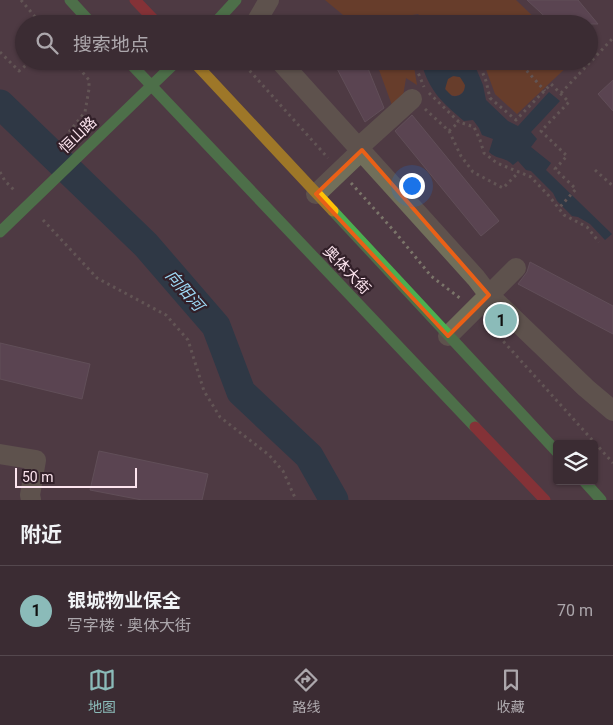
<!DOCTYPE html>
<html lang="zh">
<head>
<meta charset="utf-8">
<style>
  :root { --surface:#3b2c33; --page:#46383f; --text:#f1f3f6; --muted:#aca7ac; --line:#54484e; --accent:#8bbbb9 }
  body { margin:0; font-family:Roboto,"Noto Sans SC",sans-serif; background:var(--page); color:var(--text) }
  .controls { position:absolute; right:15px; bottom:15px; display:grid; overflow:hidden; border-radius:5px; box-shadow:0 1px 4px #0004 }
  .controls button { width:45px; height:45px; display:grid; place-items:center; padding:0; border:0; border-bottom:1px solid var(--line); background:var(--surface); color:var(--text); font:25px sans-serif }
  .scale { position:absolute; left:15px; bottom:12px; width:122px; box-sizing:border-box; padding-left:5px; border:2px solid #fce4ee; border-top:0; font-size:14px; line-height:18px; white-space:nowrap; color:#fce4ee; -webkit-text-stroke:4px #322029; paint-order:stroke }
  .you { position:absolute; left:411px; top:185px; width:18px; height:18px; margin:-12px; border:4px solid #fff; border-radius:50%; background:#1a73e8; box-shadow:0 0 0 8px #1a73e833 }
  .badge { display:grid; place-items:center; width:32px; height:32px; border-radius:50%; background:var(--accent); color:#111; font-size:16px; font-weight:700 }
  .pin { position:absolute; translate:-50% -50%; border:2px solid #fff; box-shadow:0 1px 5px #0006 }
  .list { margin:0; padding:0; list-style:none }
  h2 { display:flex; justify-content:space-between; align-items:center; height:65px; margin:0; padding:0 20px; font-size:21px }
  h2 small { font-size:16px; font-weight:400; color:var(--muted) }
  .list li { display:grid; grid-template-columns:32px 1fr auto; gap:15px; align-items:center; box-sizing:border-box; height:90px; padding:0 20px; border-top:1px solid var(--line) }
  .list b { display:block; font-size:19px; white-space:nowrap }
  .list p { margin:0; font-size:16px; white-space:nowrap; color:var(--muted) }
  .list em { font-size:16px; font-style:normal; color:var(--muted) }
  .icon { flex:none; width:28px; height:28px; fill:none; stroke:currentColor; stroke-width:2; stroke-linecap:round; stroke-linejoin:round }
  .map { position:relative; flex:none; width:613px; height:500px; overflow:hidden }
  .search { position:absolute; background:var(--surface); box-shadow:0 1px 4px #0004; left:15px; right:15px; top:15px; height:55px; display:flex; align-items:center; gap:12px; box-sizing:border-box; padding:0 18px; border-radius:28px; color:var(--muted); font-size:19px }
  .sheet { height:155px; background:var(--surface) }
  nav { display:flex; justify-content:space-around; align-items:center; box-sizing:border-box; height:70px; border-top:1px solid var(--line); background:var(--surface); font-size:14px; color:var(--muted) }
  nav a { display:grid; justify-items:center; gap:2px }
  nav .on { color:var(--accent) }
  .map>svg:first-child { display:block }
  .green { fill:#86400e }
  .water { fill:#093548; fill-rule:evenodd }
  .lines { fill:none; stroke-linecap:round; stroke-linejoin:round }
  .river { stroke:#093548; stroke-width:29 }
  .building { fill:#685062; stroke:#776771 }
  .path { stroke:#7b756a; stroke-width:3; stroke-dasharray:2.5 4; stroke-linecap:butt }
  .street { stroke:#716f5a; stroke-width:20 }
  .fast { stroke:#4caf50; stroke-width:11 }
  .slow { stroke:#ffc107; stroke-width:11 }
  .jam { stroke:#c62828; stroke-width:11 }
  .marked { fill:none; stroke:#e96017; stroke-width:4; stroke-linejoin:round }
  .labels { text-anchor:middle; stroke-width:4.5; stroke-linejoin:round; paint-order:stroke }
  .street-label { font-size:15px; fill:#fce4ee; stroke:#322029 }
  .water-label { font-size:16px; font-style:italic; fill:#9ed9f5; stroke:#322029 }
</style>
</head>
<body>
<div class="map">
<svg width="613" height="500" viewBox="0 0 613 500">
  <rect width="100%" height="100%" fill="#4f3a44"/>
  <path class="green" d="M325,0H516L541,24H430L418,14L406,16L403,24H354Z
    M384,61H413L417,85L406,78L402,102L393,108L378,67L385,65Z
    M483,61H573L517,114L495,94Z
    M445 86a10 10 0 1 1 20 0a10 10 0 1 1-20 0Z"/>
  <path class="water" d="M425,61H473L483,85L486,100L508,121L518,126L549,92L560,101L531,132L537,139L531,147L551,163L546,170L612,234L605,240L590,224L578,217L572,216L557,201L553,193L531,171L526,170L518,161L513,165C504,156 497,160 489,152L493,139L482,135L479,128L473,120L464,121C443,103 430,92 422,65ZM453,76L460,77L465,85C465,93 460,97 452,96L445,89L448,79Z"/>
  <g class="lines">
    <path class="river" d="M0,104L146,245L216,326L241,392L309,456L334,500"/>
  </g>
  <path class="building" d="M527,0H578L598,24H553Z
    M333,61H365L384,108L365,122Z
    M613,80V111L598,94Z
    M412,115L499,221L481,236L395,131Z
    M530,262L613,306V334L518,284L527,272Z
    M0,343L90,364L82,399L0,379Z
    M99,451L208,474L202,500H142L90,490Z"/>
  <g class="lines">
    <path class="path" d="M21,0L41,24
      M419,24H421
      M0,52L19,71L31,61
      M241,61L328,158
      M416,61L417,70L424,87
      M478,61L486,81L490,98L516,120L551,84L569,102L541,131L567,156L555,169L576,189L559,208
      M518,61L545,91
      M429,93L459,122L474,127L480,140L484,153L497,163L531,177L549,196L564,215L587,227L599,242
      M561,93L613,38
      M425,109L449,131L461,156L473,172L503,188L519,172
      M449,131L459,122
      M65,137L85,112L89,89V80L73,61
      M595,170L613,186
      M0,172L5,181L14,190
      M351,183L395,232L431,276L461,299
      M43,220L97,278L166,315L188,340L204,391L220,417L269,455L283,471L296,500
      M486,322L613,463"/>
    <path class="street" d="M255,24L269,0
      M280,61L476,278L489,295L586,388L613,411
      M359,147L412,99
      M316,194L362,150
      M448,336L516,268
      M0,454L36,460L30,495L31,500"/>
    <path class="fast" d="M70,0L92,24
      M214,24L236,0
      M128,61L475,427
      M333,211L557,452
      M0,232L177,61
      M584,481L601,500"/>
    <path class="slow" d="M193,61L333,211"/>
    <path class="jam" d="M135,0L158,24
      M475,427L545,500"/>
  </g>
  <path d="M0 0H613V500H0ZM362,150L489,295L448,336L316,194Z" fill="#4f3a44" fill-opacity=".55" fill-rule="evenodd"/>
  <path class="marked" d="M362,150L489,295L448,336L316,194Z"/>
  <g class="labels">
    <g class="street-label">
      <text transform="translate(78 135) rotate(-44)" y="5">恒山路</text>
      <text transform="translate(347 270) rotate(46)" y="5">奥体大街</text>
    </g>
    <g class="water-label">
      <text transform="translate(185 290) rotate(49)" y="6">向阳河</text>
    </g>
  </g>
</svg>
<div class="controls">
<button><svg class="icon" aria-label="layers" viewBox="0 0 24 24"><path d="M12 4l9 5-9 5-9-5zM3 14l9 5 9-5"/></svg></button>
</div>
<div class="scale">50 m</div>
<div class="you"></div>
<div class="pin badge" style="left:501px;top:320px">1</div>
<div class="search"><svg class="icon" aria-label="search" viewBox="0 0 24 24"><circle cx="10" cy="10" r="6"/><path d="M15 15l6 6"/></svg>搜索地点</div>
</div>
<section class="sheet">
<h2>附近<small></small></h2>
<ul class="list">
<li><span class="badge">1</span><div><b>银城物业保全</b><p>写字楼 · 奥体大街</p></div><em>70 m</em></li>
</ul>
</section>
<nav>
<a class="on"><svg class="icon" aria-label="map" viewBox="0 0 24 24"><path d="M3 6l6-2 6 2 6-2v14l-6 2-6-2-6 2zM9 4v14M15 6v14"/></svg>地图</a>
<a><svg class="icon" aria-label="directions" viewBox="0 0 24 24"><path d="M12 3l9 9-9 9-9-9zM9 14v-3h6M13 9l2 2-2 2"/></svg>路线</a>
<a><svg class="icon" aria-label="saved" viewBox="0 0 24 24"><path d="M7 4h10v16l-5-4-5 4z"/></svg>收藏</a>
</nav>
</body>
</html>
